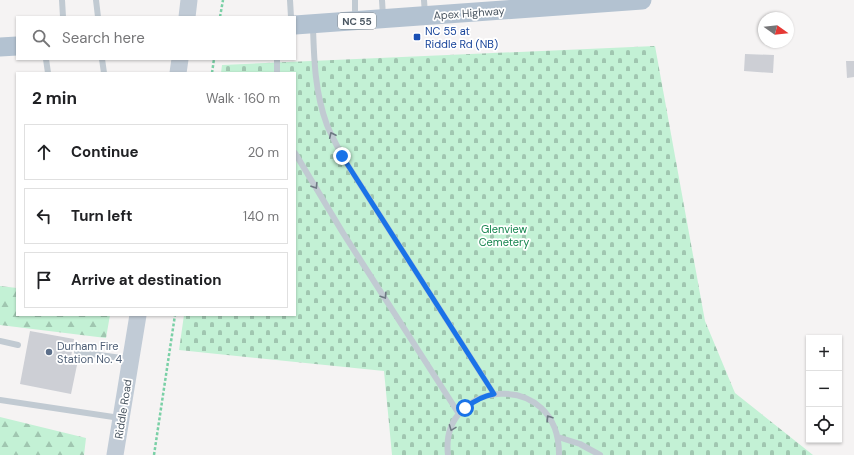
<!DOCTYPE html>
<html lang="en">
<head>
<meta charset="utf-8">
<style>
  :root { --surface:#fff; --page:#f6f6f6; --text:#202124; --muted:#757577; --line:#e0e0e0 }
  body { margin:0; font-family:"DM Sans",sans-serif; background:var(--page); color:var(--text) }
  .controls { position:absolute; right:12px; bottom:12px; display:grid; overflow:hidden; border-radius:0px; box-shadow:0 1px 3px #0004 }
  .controls button { width:36px; height:36px; display:grid; place-items:center; padding:0; border:0; border-bottom:1px solid var(--line); background:var(--surface); color:var(--text); font:20px sans-serif }
  .compass { position:absolute; left:758px; top:12px; width:36px; height:36px; border-radius:50%; background:var(--surface); box-shadow:0 1px 3px #0004; rotate:105deg }
  .stop { position:absolute; width:12px; height:12px; margin:-9px; border:3px solid #1a73e8; border-radius:50%; background:#fff }
  .stop.end { background:#1a73e8; border-color:#fff; box-shadow:0 1px 4px #0008 }
  .list { margin:0; padding:0; list-style:none }
  h2 { display:flex; justify-content:space-between; align-items:center; height:52px; margin:0; padding:0 16px; font-size:17px }
  h2 small { font-size:13px; font-weight:400; color:var(--muted) }
  .list li { display:grid; grid-template-columns:26px 1fr auto; gap:12px; align-items:center; box-sizing:border-box; height:56px; margin:0 8px 8px; padding:0 8px; border:1px solid var(--line); border-radius:0px }
  .list b { display:block; font-size:15px; white-space:nowrap }
  .list em { font-size:13px; font-style:normal; color:var(--muted) }
  .icon { flex:none; width:22px; height:22px; fill:none; stroke:currentColor; stroke-width:2; stroke-linecap:round; stroke-linejoin:round }
  .map { position:relative; flex:none; width:854px; height:455px; overflow:hidden }
  .search { position:absolute; background:var(--surface); box-shadow:0 1px 3px #0004; left:16px; top:16px; width:280px; height:44px; display:flex; align-items:center; gap:10px; box-sizing:border-box; padding:0 14px; border-radius:0px; color:var(--muted); font-size:15px }
  .panel { position:absolute; background:var(--surface); box-shadow:0 1px 3px #0004; left:16px; top:72px; width:280px; height:244px; border-radius:0px }
  .map>svg:first-child { display:block }
  .forest { fill:url(#forest-firs) }
  .cemetery { fill:url(#cemetery-stones) }
  .building { fill:#cdcfd5 }
  .lines { fill:none; stroke-linecap:round; stroke-linejoin:round }
  .path { stroke:#7ad0a6; stroke-width:2.5; stroke-dasharray:3 2; stroke-linecap:butt }
  .lane { stroke:#c1cad2; stroke-width:6 }
  .secondary { stroke:#c1cbd6; stroke-width:17 }
  .primary { stroke:#b3c2d1; stroke-width:19 }
  .oneway { stroke:#6e7983 }
  .route { stroke:#1a73e8; stroke-width:5 }
  .transit-dot { fill:#1a4fb4; stroke:#fff; stroke-width:1.5 }
  .service-dot { fill:#5c6f8a; stroke:#fff; stroke-width:1.5 }
  .labels { text-anchor:middle; stroke-width:3.5; stroke-linejoin:round; paint-order:stroke }
  .shield { fill:#fff; stroke:#808990; stroke-width:1 }
  .shield-label { font-size:10px; font-weight:bold; fill:#4a5661 }
  .street-label { font-size:11px; fill:#4a5661; stroke:#fff }
  .transit-label { font-size:11px; fill:#164399; stroke:#fff; text-anchor:start }
  .park-label { font-size:11px; fill:#17864f; stroke:#fff }
  .service-label { font-size:11px; fill:#4e5e75; stroke:#fff; text-anchor:start }
</style>
</head>
<body>
<div class="map">
<svg width="854" height="455" viewBox="0 0 854 455">
  <defs>
    <pattern id="forest-firs" width="22" height="20" patternUnits="userSpaceOnUse"><rect width="22" height="20" fill="#c3f1d5"/><path d="M5 1l3.5 6h-7zM16 11l3.5 6h-7z" fill="#a0c6b0"/></pattern>
    <pattern id="cemetery-stones" width="16" height="16" patternUnits="userSpaceOnUse"><rect width="16" height="16" fill="#c3f1d5"/><path d="M2 7V4a2 2 0 0 1 4 0v3zM10 15v-3a2 2 0 0 1 4 0v3z" fill="#a0c6b0"/></pattern>
  </defs>
  <rect width="100%" height="100%" fill="#f5f3f3"/>
  <path class="forest" d="M0,286L17,288V315H110L106,338L0,325Z
    M0,417L86,438L84,455H0Z"/>
  <path class="cemetery" d="M655,46L705,321L735,393L813,455H392L384,371L179,350L184,315H295V73H221L222,65Z"/>
  <path class="building" d="M745,54L774,55L773,73L744,71Z
    M846,61H854V77L847,78Z
    M30,331L74,339L70,364L77,365L71,394L20,384Z"/>
  <g class="lines">
    <path class="path" d="M220,17L223,0
      M212,73L214,59
      M154,455L175,315"/>
    <path class="lane" d="M62,0L63,17
      M96,0L98,17
      M290,0L291,17
      M382,0L383,16
      M424,0L425,14
      M355,18V0
      M313,27C314,60 315,93 327,125C331,135 337,145 342,156L494,394
      M46,59L48,73
      M102,59L104,73
      M277,73V59
      M295,153L343,233L459,414
      M0,341L18,345
      M77,352L129,359
      M0,400L120,418
      M558,437L580,444L600,455
      M448,455C439,379 560,368 559,455"/>
    <path class="secondary" d="M187,17L189,0
      M178,73L180,59
      M115,455L138,315"/>
    <path class="primary" d="M295,25L642,0
      M0,47L17,46"/>
  </g>
  <defs><path id="oneway-chevron" d="M-2-3.5L2.5 0L-2 3.5" fill="none" stroke-width="1.6" stroke-linecap="round" stroke-linejoin="round"/></defs>
  <g class="oneway">
    <use href="#oneway-chevron" transform="translate(332 135) rotate(-115)"/>
    <use href="#oneway-chevron" transform="translate(315 186) rotate(58)"/>
    <use href="#oneway-chevron" transform="translate(384 296) rotate(57)"/>
    <use href="#oneway-chevron" transform="translate(549 418) rotate(-124)"/>
    <use href="#oneway-chevron" transform="translate(452 428) rotate(111)"/>
  </g>
  <g class="lines">
    <path class="route" d="M342,156L494,394C483,396 474,401 465,408"/>
  </g>
  <rect class="transit-dot" x="413" y="33" width="8" height="8" rx="2"/>
  <circle class="service-dot" cx="49" cy="352" r="4"/>
  <g class="labels">
    <rect class="shield" x="338" y="13" width="38" height="16" rx="3"/>
    <g class="shield-label">
      <text x="357" y="25">NC 55</text>
    </g>
    <g class="street-label">
      <text transform="translate(469 13) rotate(-4)" y="4">Apex Highway</text>
      <text transform="translate(123 409) rotate(-81)" y="4">Riddle Road</text>
    </g>
    <g class="transit-label">
      <text x="425" y="35">NC 55 at<tspan x="425" dy="13">Riddle Rd (NB)</tspan></text>
    </g>
    <g class="park-label">
      <text x="504" y="233">Glenview<tspan x="504" dy="13">Cemetery</tspan></text>
    </g>
    <g class="service-label">
      <text x="57" y="350">Durham Fire<tspan x="57" dy="13">Station No. 4</tspan></text>
    </g>
  </g>
</svg>
<div class="controls">
<button>+</button>
<button>−</button>
<button><svg class="icon" aria-label="locate" viewBox="0 0 24 24"><circle cx="12" cy="12" r="6"/><path d="M12 2v4M12 18v4M2 12h4M18 12h4"/></svg></button>
</div>
<svg class="compass" viewBox="-18 -18 36 36"><path d="M0-13l5 13h-10z" fill="#e53935"/><path d="M0 13l5-13h-10z" fill="#757577"/></svg>
<div class="stop" style="left:465px;top:408px"></div>
<div class="stop end" style="left:342px;top:156px"></div>
<div class="search"><svg class="icon" aria-label="search" viewBox="0 0 24 24"><circle cx="10" cy="10" r="6"/><path d="M15 15l6 6"/></svg>Search here</div>
<section class="panel">
<h2>2 min<small>Walk · 160 m</small></h2>
<ul class="list">
<li><svg class="icon" aria-label="ahead" viewBox="0 0 24 24"><path d="M12 20V5M6 11l6-6 6 6"/></svg><div><b>Continue</b></div><em>20 m</em></li>
<li><svg class="icon" aria-label="left" viewBox="0 0 24 24"><path d="M17 20v-9H6M10 6l-5 5 5 5"/></svg><div><b>Turn left</b></div><em>140 m</em></li>
<li><svg class="icon" aria-label="arrive" viewBox="0 0 24 24"><path d="M6 21V4h12l-3 4 3 4H6"/></svg><div><b>Arrive at destination</b></div></li>
</ul>
</section>
</div>
</body>
</html>
